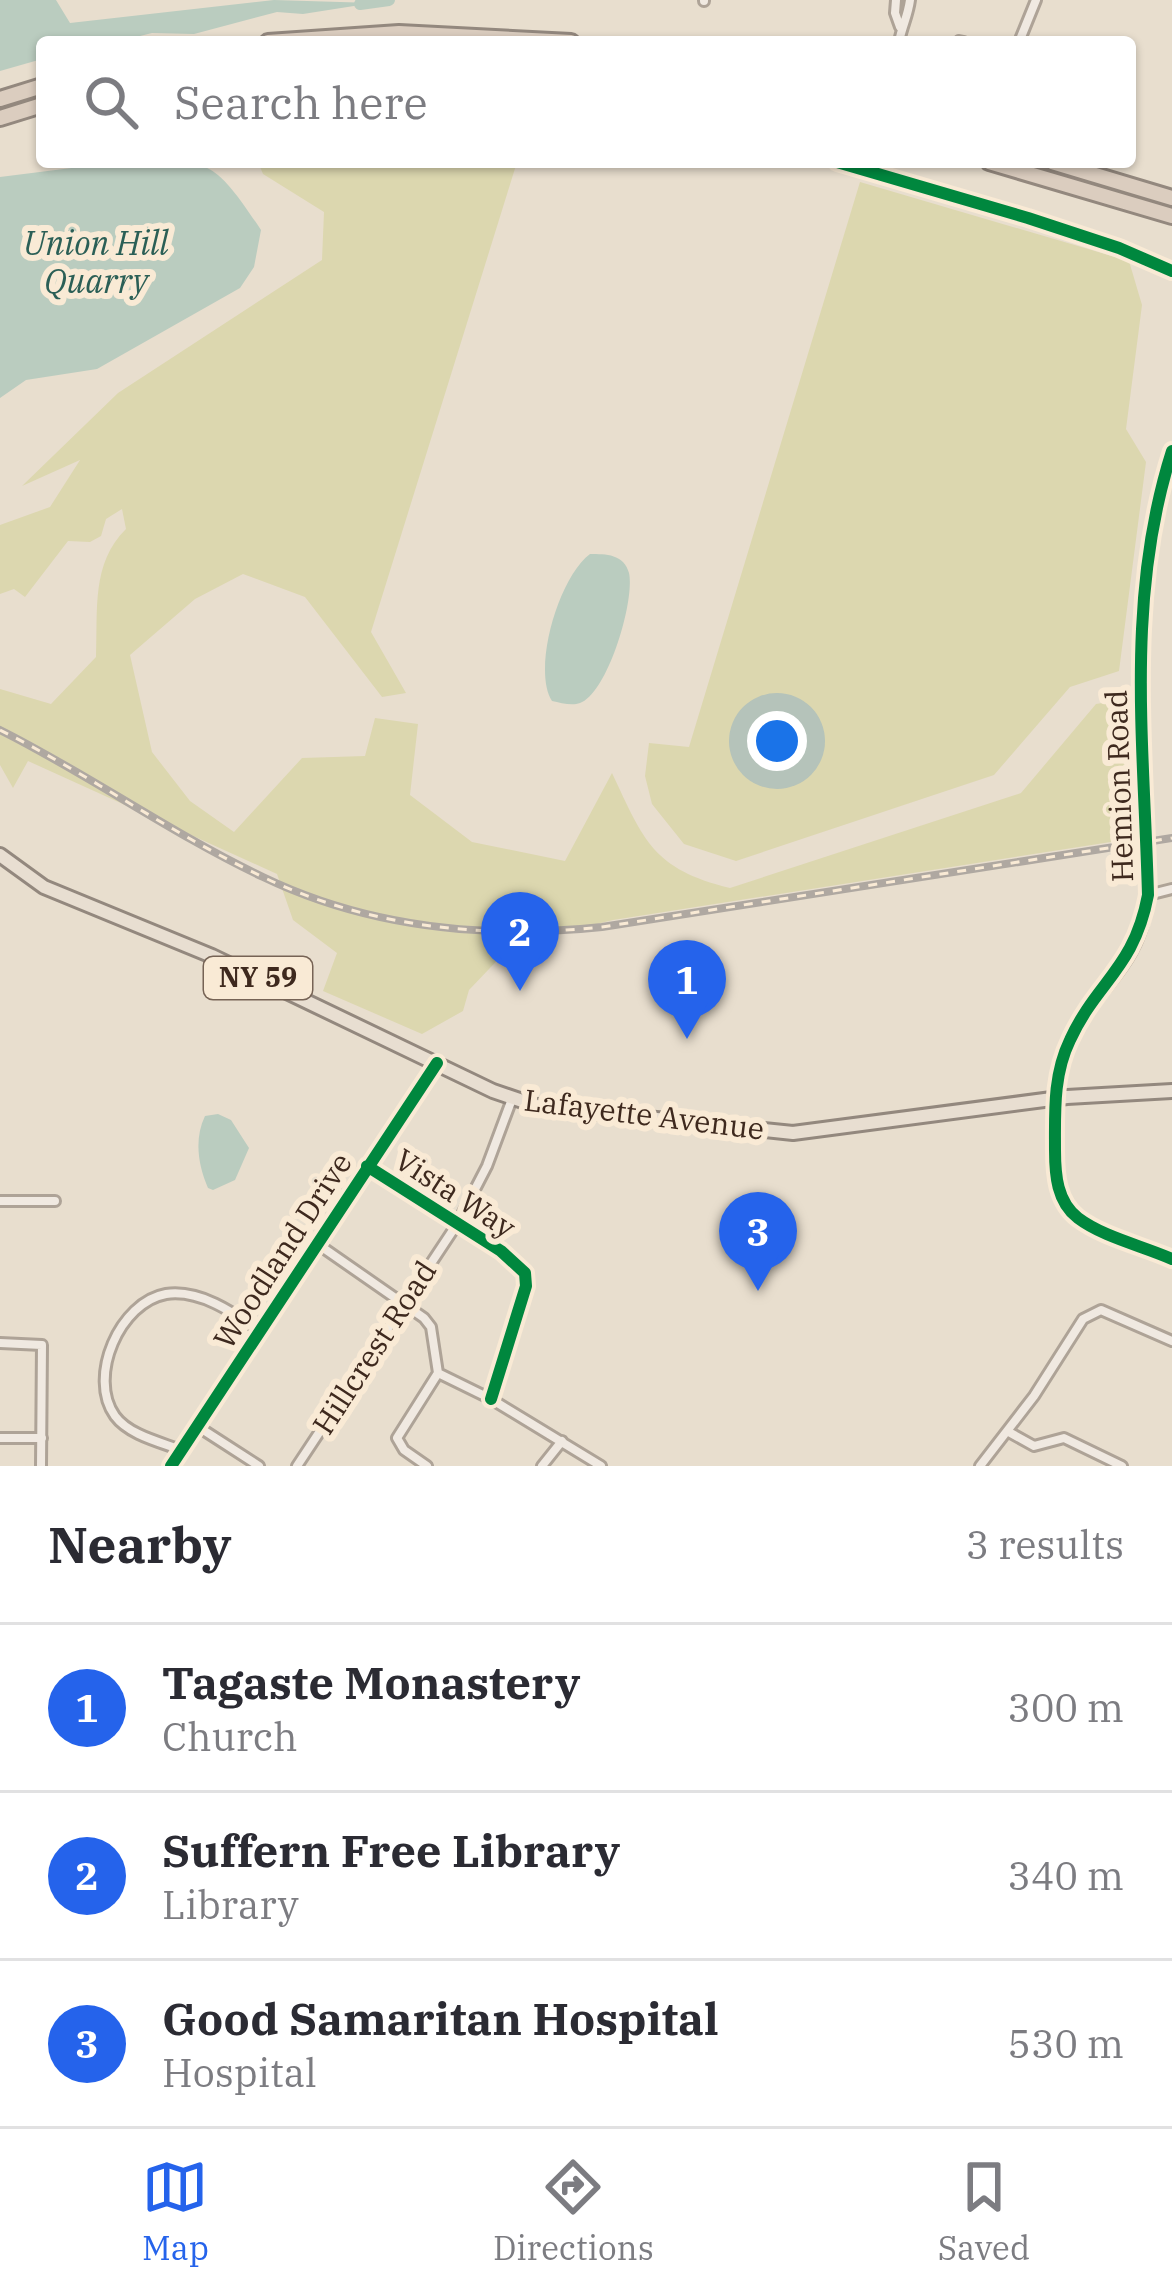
<!DOCTYPE html>
<html lang="en">
<head>
<meta charset="utf-8">
<style>
  :root { --surface:#fff; --page:#f7f7f7; --text:#2b2b33; --muted:#7c7c81; --line:#e1e1e2; --accent:#2563eb }
  body { margin:0; font-family:"IBM Plex Serif",serif; background:var(--page); color:var(--text) }
  .you { position:absolute; left:777px; top:741px; width:42px; height:42px; margin:-30px; border:9px solid #fff; border-radius:50%; background:#1a73e8; box-shadow:0 0 0 18px #1a73e833 }
  .badge { display:grid; place-items:center; width:78px; height:78px; border-radius:50%; background:var(--accent); color:#fff; font-size:39px; font-weight:700 }
  .pin { position:absolute; translate:-50% -99px; filter:drop-shadow(0 3px 6px #0008) }
  .pin::after { content:''; position:absolute; top:63px; width:42px; height:36px; background:inherit; clip-path:polygon(0 0,100% 0,50% 100%) }
  .list { margin:0; padding:0; list-style:none }
  h2 { display:flex; justify-content:space-between; align-items:center; height:156px; margin:0; padding:0 48px; font-size:51px }
  h2 small { font-size:39px; font-weight:400; color:var(--muted) }
  .list li { display:grid; grid-template-columns:78px 1fr auto; gap:36px; align-items:center; box-sizing:border-box; height:168px; padding:0 48px; border-top:3px solid var(--line) }
  .list b { display:block; font-size:45px; white-space:nowrap }
  .list p { margin:0; font-size:39px; white-space:nowrap; color:var(--muted) }
  .list em { font-size:39px; font-style:normal; color:var(--muted) }
  .icon { flex:none; width:66px; height:66px; fill:none; stroke:currentColor; stroke-width:2; stroke-linecap:round; stroke-linejoin:round }
  .map { position:relative; flex:none; width:1172px; height:1466px; overflow:hidden }
  .search { position:absolute; background:var(--surface); box-shadow:0 3px 9px #0004; left:36px; right:36px; top:36px; height:132px; display:flex; align-items:center; gap:30px; box-sizing:border-box; padding:0 42px; border-radius:12px; color:var(--muted); font-size:45px }
  .sheet { height:660px; background:var(--surface) }
  nav { display:flex; justify-content:space-around; align-items:center; box-sizing:border-box; height:168px; border-top:3px solid var(--line); background:var(--surface); font-size:33px; color:var(--muted) }
  nav a { display:grid; justify-items:center; gap:6px }
  nav .on { color:var(--accent) }
  .map>svg:first-child { display:block }
  .green { fill:#dcd7af }
  .water { fill:#baccbf }
  .lines { fill:none; stroke-linecap:round; stroke-linejoin:round }
  .river { stroke:#baccbf; stroke-width:12 }
  .minor-casing { stroke:#aea397; stroke-width:14 }
  .tertiary-casing { stroke:#aea397; stroke-width:15 }
  .primary-casing { stroke:#93887e; stroke-width:18 }
  .motorway-casing { stroke:#93887e; stroke-width:20 }
  .minor { stroke:#f0e9e1; stroke-width:8 }
  .tertiary { stroke:#f0e9e1; stroke-width:9 }
  .primary { stroke:#e8ded1; stroke-width:12 }
  .motorway { stroke:#dbcdbf; stroke-width:14 }
  .rail-casing { stroke:#afa8a1; stroke-width:8 }
  .rail { stroke:#f9ead5; stroke-width:3; stroke-dasharray:9; stroke-linecap:butt }
  .tertiary-bridge-casing { stroke:#aea397; stroke-width:15; stroke-linecap:butt }
  .tertiary-bridge { stroke:#f0e9e1; stroke-width:9 }
  .cycleway-casing { stroke:#f9ead5; stroke-width:20 }
  .cycleway { stroke:#00873e; stroke-width:12 }
  .labels { text-anchor:middle; stroke-width:12; stroke-linejoin:round; paint-order:stroke }
  .shield { fill:#f9ead5; stroke:#766355; stroke-width:3 }
  .shield-label { font-size:27px; font-weight:bold; fill:#3e291e }
  .street-label { font-size:30px; fill:#3e291e; stroke:#f9ead5 }
  .water-label { font-size:33px; font-style:italic; fill:#2b5f56; stroke:#f9ead5 }
</style>
</head>
<body>
<div class="map">
<svg width="1172" height="1466" viewBox="0 0 1172 1466">
  <rect width="100%" height="100%" fill="#e8dece"/>
  <path class="green" d="M258,162H517L371,632L406,693L382,697L305,597L243,574L195,599L130,655L152,752L190,801L234,832L302,758L365,756L375,718L418,724L410,795L472,842L565,861L612,773C644,841 653,869 730,888L1021,793L1096,704L1127,699L1130,839L613,920L512,945L469,990L463,1011L422,1034L323,991L337,953L293,920L277,874L28,761L13,788L0,765V689L51,704L96,657C98,611 91,563 126,529L122,509L106,519L101,536L90,542L68,541L25,597L14,589L0,594V525L50,507L80,460L22,486L118,393L322,260L324,212L263,174Z
    M860,182L1129,261L1142,305L1126,429L1146,462L1119,671L1070,687L994,775L736,861L684,844L652,804L645,776L649,743L689,747Z"/>
  <path class="water" d="M0,0H56L70,23L274,0L373,3L303,14L277,12L194,34L152,33L116,42H42V59L0,71Z
    M119,162C209,162 209,152 261,230L254,267L240,288L97,369L26,380L0,398V177Z
    M590,554C606,554 624,554 629,573C635,600 608,693 580,703C572,706 561,703 552,701C532,670 558,578 590,554Z
    M218,1114L231,1120L249,1148L235,1180L213,1190L208,1188C198,1165 194,1139 205,1116Z"/>
  <g class="lines">
    <path class="river" d="M360,4L389,0"/>
    <defs>
      <path id="minor" d="M896,0L895,13L900,27
        M704,1V0
        M959,41L964,42
        M899,42C902,26 908,16 910,0
        M1019,42L1036,0
        M837,162L1028,218L1119,248L1172,271
        M1148,895L1172,889
        M367,1166L501,1251L525,1273L526,1286L491,1399
        M0,1201H55
        M319,1245L424,1318L431,1327L438,1373L397,1438L404,1450L427,1466
        M0,1343L42,1345L41,1466
        M438,1373L491,1399L601,1466
        M197,1426L259,1466
        M1007,1431L1034,1446L1064,1438L1122,1466
        M0,1438H42
        M181,1450C160,1442 129,1435 115,1416C87,1377 120,1302 166,1294C200,1289 234,1313 260,1331
        M171,1466L436,1064
        M297,1466L457,1224L487,1166L512,1099
        M542,1466L562,1441
        M980,1466L1034,1396L1083,1319L1101,1310L1172,1341"/>
      <path id="tertiary" d="M1145,822C1141,692 1132,577 1172,451
        M1148,865C1148,890 1148,913 1138,937C1123,975 1090,1000 1072,1036C1052,1074 1039,1191 1079,1219C1105,1237 1143,1246 1172,1259"/>
      <path id="primary" d="M0,855L44,887L212,956L493,1091L540,1107L793,1133L1067,1097L1172,1091"/>
      <path id="motorway" d="M268,42L399,33L571,42
        M0,99L42,86
        M0,118L42,105
        M989,162L1172,216
        M1052,162L1172,198"/>
    </defs>
    <use href="#minor" class="minor-casing"/>
    <use href="#tertiary" class="tertiary-casing"/>
    <use href="#primary" class="primary-casing"/>
    <use href="#motorway" class="motorway-casing"/>
    <use href="#minor" class="minor"/>
    <use href="#tertiary" class="tertiary"/>
    <use href="#primary" class="primary"/>
    <use href="#motorway" class="motorway"/>
    <defs>
      <path id="rail" d="M0,730C90,775 172,834 263,877C369,928 486,939 602,927L1172,838"/>
    </defs>
    <use href="#rail" class="rail-casing"/>
    <use href="#rail" class="rail"/>
    <defs>
      <path id="tertiary-bridge" d="M1145,822L1148,865"/>
    </defs>
    <use href="#tertiary-bridge" class="tertiary-bridge-casing"/>
    <use href="#tertiary-bridge" class="tertiary-bridge"/>
    <defs>
      <path id="cycleway" d="M837,162L1028,218L1119,248L1172,271
        M1172,451C1125,598 1144,743 1148,895C1134,969 1097,981 1070,1040C1053,1075 1055,1112 1055,1150C1055,1175 1057,1202 1078,1218C1103,1237 1143,1246 1172,1259
        M367,1166L501,1251L525,1273L526,1286L491,1399
        M171,1466L437,1063"/>
    </defs>
    <use href="#cycleway" class="cycleway-casing"/>
    <use href="#cycleway" class="cycleway"/>
  </g>
  <g class="labels">
    <rect class="shield" x="204" y="957" width="108" height="42" rx="9"/>
    <g class="shield-label">
      <text x="258" y="987">NY 59</text>
    </g>
    <g class="street-label">
      <text transform="translate(1120 786) rotate(-92)" y="10">Hemion Road</text>
      <text transform="translate(644 1115) rotate(7)" y="10">Lafayette Avenue</text>
      <text transform="translate(455 1194) rotate(33)" y="10">Vista Way</text>
      <text transform="translate(283 1251) rotate(-57)" y="10">Woodland Drive</text>
      <text transform="translate(375 1348) rotate(-57)" y="10">Hillcrest Road</text>
    </g>
    <g class="water-label">
      <text x="96" y="255">Union Hill<tspan x="96" dy="38">Quarry</tspan></text>
    </g>
  </g>
</svg>
<div class="you"></div>
<div class="pin badge" style="left:687px;top:1039px">1</div>
<div class="pin badge" style="left:520px;top:991px">2</div>
<div class="pin badge" style="left:758px;top:1291px">3</div>
<div class="search"><svg class="icon" aria-label="search" viewBox="0 0 24 24"><circle cx="10" cy="10" r="6"/><path d="M15 15l6 6"/></svg>Search here</div>
</div>
<section class="sheet">
<h2>Nearby<small>3 results</small></h2>
<ul class="list">
<li><span class="badge">1</span><div><b>Tagaste Monastery</b><p>Church</p></div><em>300 m</em></li>
<li><span class="badge">2</span><div><b>Suffern Free Library</b><p>Library</p></div><em>340 m</em></li>
<li><span class="badge">3</span><div><b>Good Samaritan Hospital</b><p>Hospital</p></div><em>530 m</em></li>
</ul>
</section>
<nav>
<a class="on"><svg class="icon" aria-label="map" viewBox="0 0 24 24"><path d="M3 6l6-2 6 2 6-2v14l-6 2-6-2-6 2zM9 4v14M15 6v14"/></svg>Map</a>
<a><svg class="icon" aria-label="directions" viewBox="0 0 24 24"><path d="M12 3l9 9-9 9-9-9zM9 14v-3h6M13 9l2 2-2 2"/></svg>Directions</a>
<a><svg class="icon" aria-label="saved" viewBox="0 0 24 24"><path d="M7 4h10v16l-5-4-5 4z"/></svg>Saved</a>
</nav>
</body>
</html>
